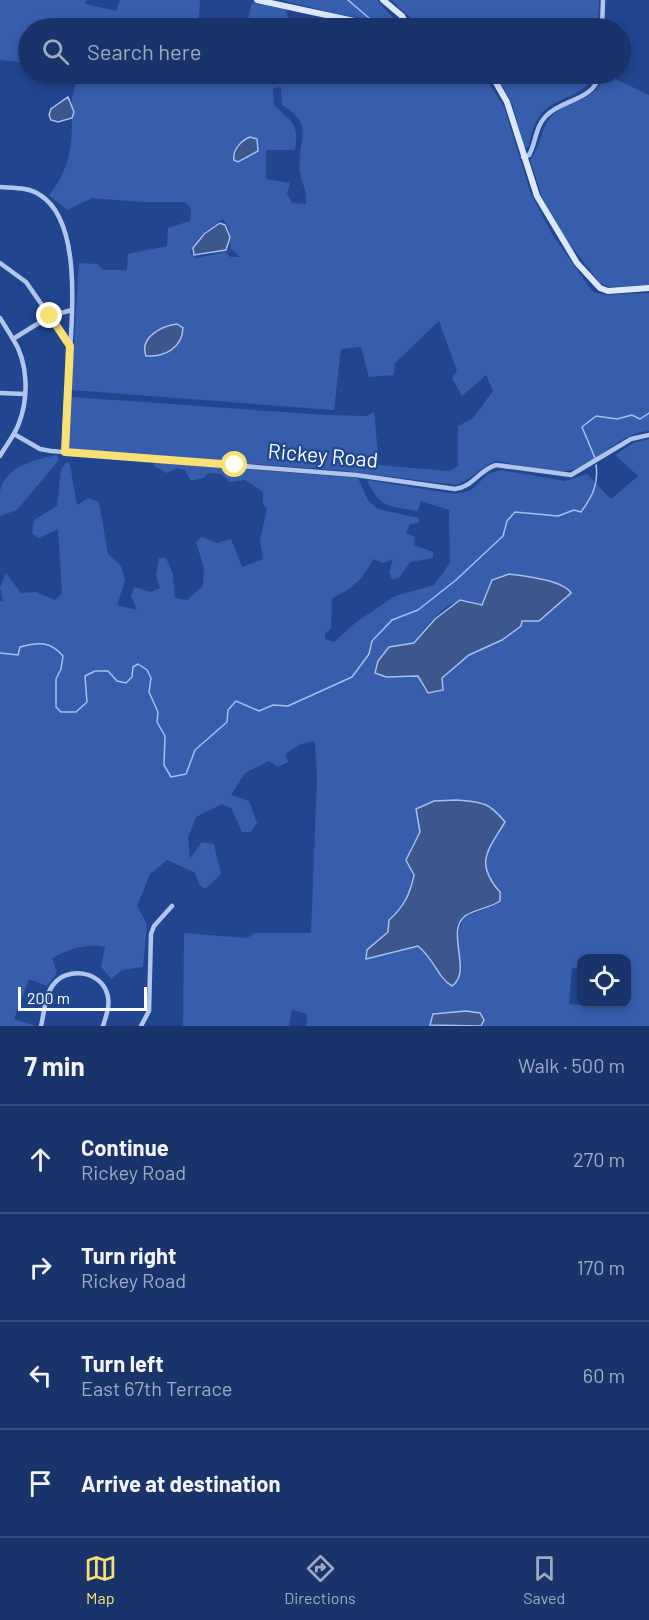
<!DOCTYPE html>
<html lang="en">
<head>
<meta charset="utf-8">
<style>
  :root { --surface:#1a346b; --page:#233c71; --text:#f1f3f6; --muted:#9faac1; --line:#384f7e; --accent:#f8e174 }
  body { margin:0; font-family:Barlow,sans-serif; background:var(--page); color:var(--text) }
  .controls { position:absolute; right:18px; bottom:18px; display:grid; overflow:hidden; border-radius:12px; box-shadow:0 3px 9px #0003 }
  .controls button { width:54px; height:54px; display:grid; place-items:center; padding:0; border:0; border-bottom:2px solid var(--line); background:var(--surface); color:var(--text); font:30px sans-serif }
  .scale { position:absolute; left:18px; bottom:15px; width:129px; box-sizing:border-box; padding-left:6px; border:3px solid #fff; border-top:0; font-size:16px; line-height:21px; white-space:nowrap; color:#fff; -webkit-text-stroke:4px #22458f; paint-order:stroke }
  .stop { position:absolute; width:18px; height:18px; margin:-14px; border:4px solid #f8e174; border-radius:50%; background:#fff }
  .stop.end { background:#f8e174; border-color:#fff; box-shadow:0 2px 6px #0008 }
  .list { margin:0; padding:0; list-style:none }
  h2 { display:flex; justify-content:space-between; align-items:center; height:78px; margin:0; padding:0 24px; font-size:26px }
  h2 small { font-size:20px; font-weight:400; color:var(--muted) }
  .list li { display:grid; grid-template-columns:39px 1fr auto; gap:18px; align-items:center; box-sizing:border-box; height:108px; padding:0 24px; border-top:2px solid var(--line) }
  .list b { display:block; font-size:22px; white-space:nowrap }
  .list p { margin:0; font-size:20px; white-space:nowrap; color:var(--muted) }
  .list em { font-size:20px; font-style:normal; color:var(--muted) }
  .icon { flex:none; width:33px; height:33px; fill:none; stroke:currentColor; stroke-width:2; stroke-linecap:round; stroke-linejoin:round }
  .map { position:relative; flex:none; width:649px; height:1026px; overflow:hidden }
  .search { position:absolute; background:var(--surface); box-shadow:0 3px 9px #0003; left:18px; right:18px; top:18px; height:66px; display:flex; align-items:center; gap:15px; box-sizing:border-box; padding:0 21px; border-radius:33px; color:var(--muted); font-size:22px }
  .sheet { height:510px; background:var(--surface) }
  nav { display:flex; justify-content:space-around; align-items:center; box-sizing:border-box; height:84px; border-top:2px solid var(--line); background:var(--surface); font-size:16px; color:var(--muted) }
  nav a { display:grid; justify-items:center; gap:3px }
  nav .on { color:var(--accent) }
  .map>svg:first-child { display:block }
  .green { fill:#365ead; fill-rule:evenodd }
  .water { fill:#3d568c; stroke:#a6bfed; stroke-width:1.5 }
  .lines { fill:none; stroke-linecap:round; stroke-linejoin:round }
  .stream { stroke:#a6bfed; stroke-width:1.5 }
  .street { stroke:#b2c6ec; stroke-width:4.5 }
  .secondary { stroke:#dee7f9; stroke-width:6 }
  .route { stroke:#f8e174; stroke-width:8 }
  .labels { text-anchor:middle; stroke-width:4.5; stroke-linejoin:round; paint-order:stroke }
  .street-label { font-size:21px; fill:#fff; stroke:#22458f }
</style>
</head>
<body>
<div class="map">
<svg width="649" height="1026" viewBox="0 0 649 1026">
  <rect width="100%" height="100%" fill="#22458f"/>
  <path class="green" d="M0,0H86L85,4L116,11L120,0H200L198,28H28V63L0,60Z
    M281,0H377L393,18C363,24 312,7 281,0Z
    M391,0H599L598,28H435L414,21Z
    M252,3L285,9L292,28H246Z
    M77,74H483L504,107L531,194L553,236L593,292L607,295L649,293V431C616,433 597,467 566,471C547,473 516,464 496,461C481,466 472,480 456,485L346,471L71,450L67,442L69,399L72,397L325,415L366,416L374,412L379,465L449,471L458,466V426L473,418L493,391L486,375L462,396L452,378L457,371L439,321L395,363L394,375L369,377L361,347L341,349L334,410L71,390L79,263L97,264L104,270H127L128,254L167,246L168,228L190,221L191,208L184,202H141L92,198L67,210L49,195C74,164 72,138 72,101C72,91 78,84 77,74ZM281,87L282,105C317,126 296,141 300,172C302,187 307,186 306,204L292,203L287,194L290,183L266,179V150H295C299,123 293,123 274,105L273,88ZM223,219L229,228L231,249L240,257H231L225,252L196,258L190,252L202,234Z
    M495,74H595C584,100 550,95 537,120C532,128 531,139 528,148L524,147L512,103Z
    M605,74L649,95V285L609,287L599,282L568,242L542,197L530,160C542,146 540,126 554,114C574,96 593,105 605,74Z
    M649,439V1026H306L307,1014L292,1010L289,1026H183L184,933L247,938L255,933H311L317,779L315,741L301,744L285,754L288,762L278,767L269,761L245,773L231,795L249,801L257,823L251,832H242L231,808L222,804L196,817L188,838L190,858L202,842L214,844L221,874L205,889L200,885L194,872L167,860L150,874L137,906L147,924L143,967L122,970L111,979L101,967L105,947C85,943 70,949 52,958L57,973L47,986L29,979L14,1019L36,1026H0V601H3L0,588L6,573L21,593L36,592L55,600L62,593L58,529L39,538L32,534L34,520L57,506L61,469L67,462L70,465L77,505L88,498L99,502L108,554L121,566L125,581L117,605L137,610L131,596L134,587L150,592L160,588L156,575L159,558H166L173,574L175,598L187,600L203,586L204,568L196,542L202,537L217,543L231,539L242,567L263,559L260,540L267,509L263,504V492L245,480L230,482L221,474L208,473L204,478L191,481L185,470L177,468L167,473L154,466V462L358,478L368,500L378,509L419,518V523L410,524L406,533L415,537L414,545L433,552V558L410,562L399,578L392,579L389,573L393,559L383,563L373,559C364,579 352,589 332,598L331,629L325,634V639L334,642L355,623L395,596L434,585L450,563L449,510L421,501L418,511C389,506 380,509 367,480L455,494L471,490L488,474L500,470L565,481L587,474L611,499L638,476L615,455L633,443ZM509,574L546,581L548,612L539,621H521V626L502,640L469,655L442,678V690H424L418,676L378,661L388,647L414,644C423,630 442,605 459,601C466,599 475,603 482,605L492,580ZM457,800L483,802L498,833C481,855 482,872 500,892L493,906L464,917C456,933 456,954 462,971L443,981L432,958L418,946L366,959L367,950L388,932L389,920C416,897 412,880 410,848L420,832V818L434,801ZM582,958H626V1004H607V1007L569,1004L572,968L581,969Z
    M57,455L59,460L17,510L0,516C0,508 0,499 0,492C3,467 37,459 57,455Z"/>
  <path class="water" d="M68,97L74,112L72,118L58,122L51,120L49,115L51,109Z
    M250,137L257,139L258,151L238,162L234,160C232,150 242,140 250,137Z
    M220,223L225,225L230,237L226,250L194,255L193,248L204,234Z
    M177,324L183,328C182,348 165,357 146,356C139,337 162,326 177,324Z
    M509,574C524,576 563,580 571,593L539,621H522L521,626L502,640L469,655L442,678L443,690L428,693L418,676L386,677L375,673L378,661L389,647L414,643L435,619L460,600L482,605L492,580Z
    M457,800C482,802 489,802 505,822C488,850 474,863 500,892V901C490,908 476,909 465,916C445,932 473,971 452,986C437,977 435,960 418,946L366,959L367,950L388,932L389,920C404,907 410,894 414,875L406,860L420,832L416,809L434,801Z
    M466,1011L480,1013L484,1020L481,1026L430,1025L433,1014Z"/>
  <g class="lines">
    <path class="stream" d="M348,0L369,18
      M595,458L582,427L596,416L617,419L632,415L640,419L649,413
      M0,653L18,655L20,647C39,642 50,641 63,656L61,669L56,679V707L61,712H76L87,702L85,676L95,671H108L117,681L126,683L132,677L133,667L138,664L147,670L151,678L149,692L158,712L157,722L165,736L164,765L171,777L186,774L195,750L227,722L228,710L236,701L259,711L273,705L288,706L352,677L369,654L372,641L392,620L418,610L456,580L503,536L507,521L515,512L558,516L574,510L581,512C592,497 599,484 596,465"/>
    <path class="street" d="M602,28L603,0
      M523,157L529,155C536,143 535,127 546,116C563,98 593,102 600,74
      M0,187C13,188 29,187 40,195C98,231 59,392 65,452
      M0,263L26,282L69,344
      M0,318L13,339
      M0,393L24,394
      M14,434L40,449L51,451L356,475L455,489C473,487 479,470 496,465L571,475L631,439L649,435
      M0,456C6,445 15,435 19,423C29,397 28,362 13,339L50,316L72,310
      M41,1026C44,1014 45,995 53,985C67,966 100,971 107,993C111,1004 106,1016 103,1026
      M141,1026L149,1011L151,934L154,926L172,906"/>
    <path class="secondary" d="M257,0L368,24L421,28
      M383,0L402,16L408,26
      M491,74L507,102L537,196L577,263L600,288L608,291L649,288"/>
  </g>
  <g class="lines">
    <path class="route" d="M50,316L70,346L65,452L235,465"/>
  </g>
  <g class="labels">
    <g class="street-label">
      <text transform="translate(323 456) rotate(5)" y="7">Rickey Road</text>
    </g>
  </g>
</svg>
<div class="controls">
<button><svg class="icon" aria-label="locate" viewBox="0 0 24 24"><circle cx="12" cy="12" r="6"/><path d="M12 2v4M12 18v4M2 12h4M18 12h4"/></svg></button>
</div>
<div class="scale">200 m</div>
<div class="stop" style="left:235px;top:465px"></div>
<div class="stop end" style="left:50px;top:316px"></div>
<div class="search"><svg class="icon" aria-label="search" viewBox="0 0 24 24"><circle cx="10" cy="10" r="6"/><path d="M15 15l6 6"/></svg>Search here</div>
</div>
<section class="sheet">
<h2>7 min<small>Walk · 500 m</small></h2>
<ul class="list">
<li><svg class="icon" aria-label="ahead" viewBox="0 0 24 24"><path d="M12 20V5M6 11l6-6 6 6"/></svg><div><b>Continue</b><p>Rickey Road</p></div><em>270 m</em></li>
<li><svg class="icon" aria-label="right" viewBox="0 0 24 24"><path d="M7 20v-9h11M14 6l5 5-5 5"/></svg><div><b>Turn right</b><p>Rickey Road</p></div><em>170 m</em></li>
<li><svg class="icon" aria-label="left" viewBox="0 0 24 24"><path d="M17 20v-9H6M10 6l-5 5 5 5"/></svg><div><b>Turn left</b><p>East 67th Terrace</p></div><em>60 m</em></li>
<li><svg class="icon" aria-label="arrive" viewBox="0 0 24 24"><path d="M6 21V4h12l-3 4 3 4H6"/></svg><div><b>Arrive at destination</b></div></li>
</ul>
</section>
<nav>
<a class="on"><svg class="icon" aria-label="map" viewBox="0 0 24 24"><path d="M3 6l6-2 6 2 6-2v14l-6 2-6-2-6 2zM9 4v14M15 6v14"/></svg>Map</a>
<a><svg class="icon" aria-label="directions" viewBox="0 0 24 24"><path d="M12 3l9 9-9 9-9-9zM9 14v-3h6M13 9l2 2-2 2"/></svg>Directions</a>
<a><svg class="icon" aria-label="saved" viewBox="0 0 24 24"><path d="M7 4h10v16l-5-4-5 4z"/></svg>Saved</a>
</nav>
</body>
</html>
